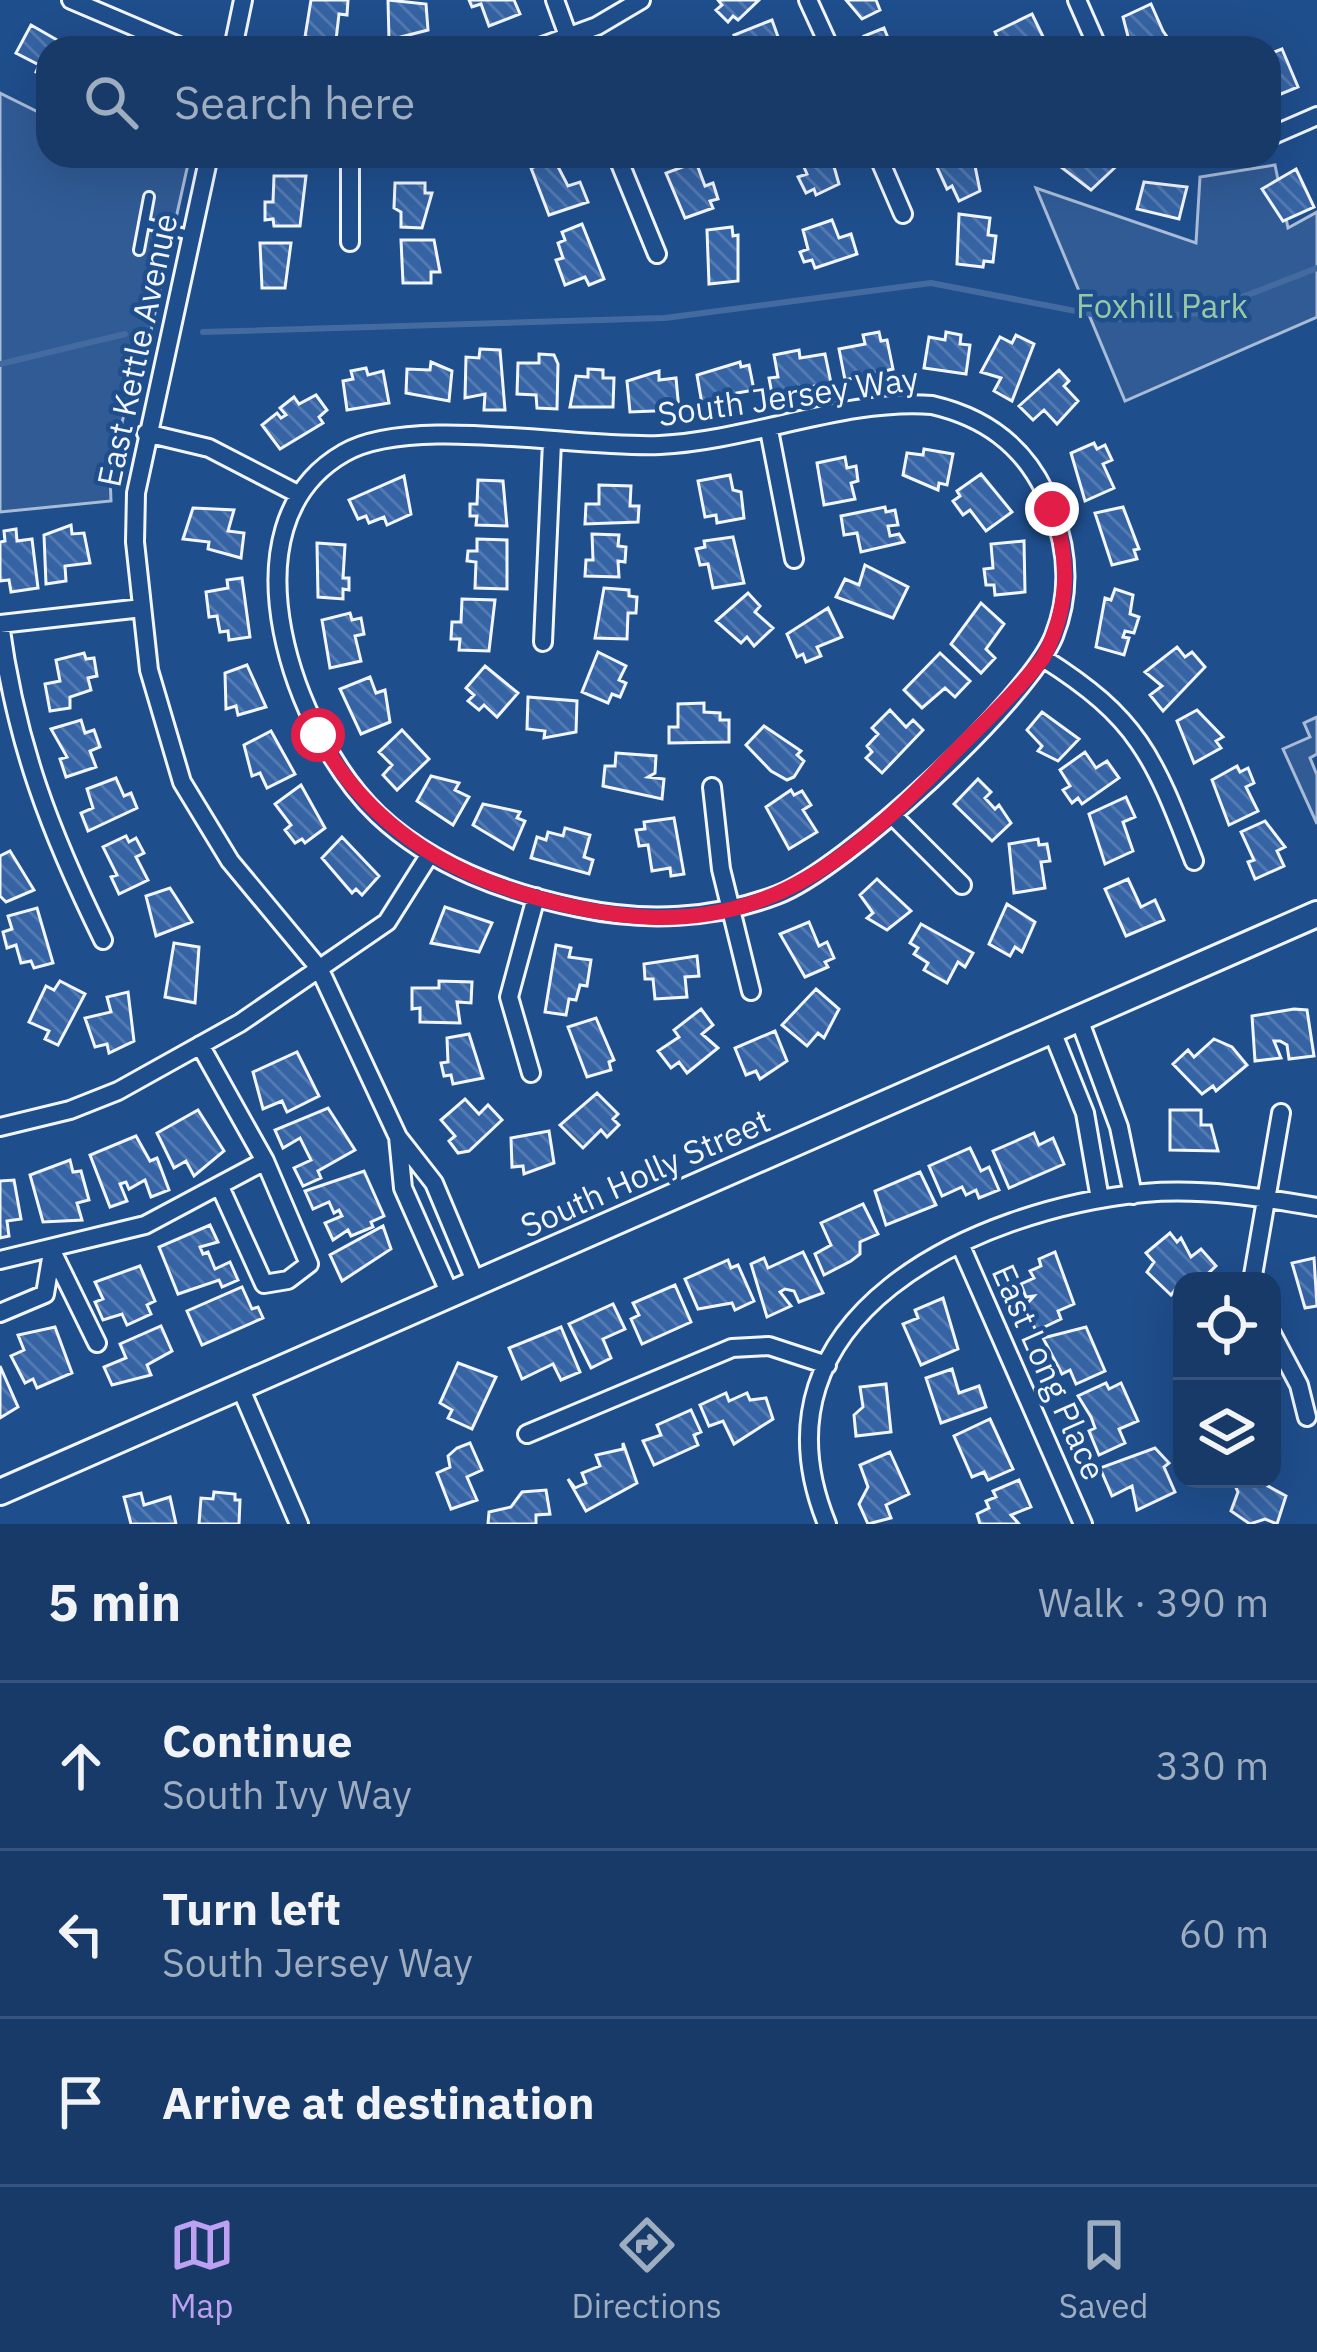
<!DOCTYPE html>
<html lang="en">
<head>
<meta charset="utf-8">
<style>
  :root { --surface:#173a69; --page:#244571; --text:#f1f3f6; --muted:#9eadc0; --line:#36547d; --accent:#bca0f2 }
  body { margin:0; font-family:"IBM Plex Sans",sans-serif; background:var(--page); color:var(--text) }
  .controls { position:absolute; right:36px; bottom:36px; display:grid; overflow:hidden; border-radius:24px; box-shadow:0 12px 48px #0002 }
  .controls button { width:108px; height:108px; display:grid; place-items:center; padding:0; border:0; border-bottom:3px solid var(--line); background:var(--surface); color:var(--text); font:60px sans-serif }
  .stop { position:absolute; width:36px; height:36px; margin:-27px; border:9px solid #e11d48; border-radius:50%; background:#fff }
  .stop.end { background:#e11d48; border-color:#fff; box-shadow:0 3px 12px #0008 }
  .list { margin:0; padding:0; list-style:none }
  h2 { display:flex; justify-content:space-between; align-items:center; height:156px; margin:0; padding:0 48px; font-size:51px }
  h2 small { font-size:39px; font-weight:400; color:var(--muted) }
  .list li { display:grid; grid-template-columns:78px 1fr auto; gap:36px; align-items:center; box-sizing:border-box; height:168px; padding:0 48px; border-top:3px solid var(--line) }
  .list b { display:block; font-size:45px; white-space:nowrap }
  .list p { margin:0; font-size:39px; white-space:nowrap; color:var(--muted) }
  .list em { font-size:39px; font-style:normal; color:var(--muted) }
  .icon { flex:none; width:66px; height:66px; fill:none; stroke:currentColor; stroke-width:2; stroke-linecap:round; stroke-linejoin:round }
  .map { position:relative; flex:none; width:1317px; height:1524px; overflow:hidden }
  .search { position:absolute; background:var(--surface); box-shadow:0 12px 48px #0002; left:36px; right:36px; top:36px; height:132px; display:flex; align-items:center; gap:30px; box-sizing:border-box; padding:0 42px; border-radius:36px; color:var(--muted); font-size:45px }
  .sheet { height:660px; background:var(--surface) }
  nav { display:flex; justify-content:space-around; align-items:center; box-sizing:border-box; height:168px; border-top:3px solid var(--line); background:var(--surface); font-size:33px; color:var(--muted) }
  nav a { display:grid; justify-items:center; gap:6px }
  nav .on { color:var(--accent) }
  .map>svg:first-child { display:block }
  .built { fill:#305b95; stroke:#a8bbd7; stroke-width:3 }
  .lines { fill:none; stroke-linecap:round; stroke-linejoin:round }
  .stream { stroke:#446ba0; stroke-width:6 }
  .building { fill:url(#building-back-hatch); stroke:#f2f6ff; stroke-width:3 }
  .service-casing { stroke:#f2f6ff; stroke-width:14 }
  .minor-casing { stroke:#f2f6ff; stroke-width:22 }
  .secondary-casing { stroke:#f2f6ff; stroke-width:30 }
  .service { stroke:#1f4e8c; stroke-width:8 }
  .minor { stroke:#1f4e8c; stroke-width:16 }
  .secondary { stroke:#1f4e8c; stroke-width:24 }
  .route { stroke:#e11d48; stroke-width:15 }
  .labels { text-anchor:middle; stroke-width:9; stroke-linejoin:round; paint-order:stroke }
  .park-label { font-size:33px; fill:#97c8a6; stroke:#1f4e8c }
  .street-label { font-size:33px; fill:#f2f6ff; stroke:#1f4e8c }
</style>
</head>
<body>
<div class="map">
<svg width="1317" height="1524" viewBox="0 0 1317 1524">
  <defs>
    <pattern id="building-back-hatch" width="6" height="6" patternUnits="userSpaceOnUse" patternTransform="scale(3)"><rect width="6" height="6" fill="#3563a3"/><path d="M-1 5l2 2M0 0l6 6M5-1l2 2" fill="none" stroke="#537ab1"/></pattern>
  </defs>
  <rect width="100%" height="100%" fill="#1f4e8c"/>
  <path class="built" d="M0,93L48,117V156H156L188,164L145,358L134,371L110,475L111,501L0,512Z
    M1275,165L1288,228L1317,212V317L1125,401L1036,188L1196,243L1200,177Z
    M1317,717V754L1310,758L1317,775V824L1283,749L1310,737L1304,723Z"/>
  <g class="lines">
    <path class="stream" d="M203,332L665,318L931,283L1117,319L1201,313L1317,268
      M0,364L125,334"/>
  </g>
  <path class="building" d="M311,0H348L347,15L339,14L336,40L305,37Z
    M388,0L426,4L428,30L389,40Z
    M469,0H514L520,14L489,26L481,4L472,7Z
    M718,0H759L738,20L733,16L728,22L716,10L722,5Z
    M846,0H876L880,10L862,19Z
    M1151,4L1163,31L1175,48H1131L1123,17Z
    M1032,14L1047,45L1002,48L995,32Z
    M772,20L782,48H740L734,35Z
    M31,25L71,48H48V78L36,72L39,65L16,53Z
    M884,28L890,43L898,39L902,48H869L864,36Z
    M1282,49L1298,87L1276,96L1269,93V54Z
    M799,156H831L839,184L816,195L814,189L806,193L798,177L807,174Z
    M949,156H973L980,191L959,201L952,186L947,189L935,163Z
    M1063,156H1120L1124,159L1091,190L1057,164Z
    M554,159L568,186L580,182L588,202L549,215L531,168Z
    M696,162L705,186L713,183L718,199L710,201L713,208L685,218L666,173Z
    M1296,169L1314,207L1283,221L1262,189Z
    M274,176H306L300,226H274L273,219L265,220V202H273Z
    M1144,182L1187,187L1179,219L1137,209Z
    M395,183H425V193H432L422,228L401,227V212L394,208Z
    M959,214L990,218L988,235L996,236L993,262L984,261L983,267L957,264Z
    M832,220L839,238L851,234L857,254L815,268L812,260L804,262L800,252L808,249L803,230Z
    M582,224L604,279L589,285L585,277L565,285L556,260L563,258L558,243L565,240L562,232Z
    M732,227L733,236L738,235V281L709,284L707,230Z
    M401,240H434L440,272H431V283H403Z
    M260,243H291L285,288H262Z
    M879,332L881,341L887,340L893,369L845,380L839,349L865,344L863,335Z
    M946,332L961,335L960,344L970,345L966,374L924,368L929,337L945,340Z
    M1016,335L1034,344L1012,401L994,391L1001,378L981,372L1000,337L1012,343Z
    M480,349L500,350L505,410H484L485,394L465,398L466,357L479,358Z
    M799,350L800,358L825,354L831,383L772,394L769,378L778,377L774,355Z
    M539,354L554,355L558,364L557,409L537,408L536,395L517,394L518,363H539Z
    M431,362L452,371L449,401L406,393L407,369L430,370Z
    M740,362L741,367L749,365L754,390L737,393L738,401L702,404L697,375Z
    M366,368L368,375L383,371L389,403L347,410L343,381L353,379L351,371Z
    M588,369L603,370V378H614L613,407H570L576,376L588,377Z
    M1059,370L1069,381L1064,386L1078,401L1057,424L1044,410L1033,420L1019,406Z
    M659,371V380L676,378L679,410L630,412L627,381Z
    M316,395L327,410L319,417L323,423L280,449L262,425L277,413L281,418L286,415L280,408L294,397L299,404Z
    M1094,443L1097,449L1105,445L1112,460L1103,464L1114,488L1085,501L1071,453Z
    M924,449L953,454L947,485L939,483L938,490L903,475L907,453L923,455Z
    M845,457L847,468L856,466L858,481L851,483L855,499L824,505L817,463Z
    M981,474L1012,512L986,531L970,510L963,515L953,501L960,496L957,491Z
    M730,475L733,490L741,492L744,518L717,523L716,515L705,517L698,481Z
    M404,476L411,514L387,525L384,517L369,523L366,516L358,519L349,500Z
    M478,480L503,481L507,526L476,525L477,516H470V504H477Z
    M599,485L631,486L630,506H639L638,522L585,524L586,504H599Z
    M885,507L886,512L895,510L898,525L888,526L890,536L899,534L904,542L861,552L857,533L844,535L841,516Z
    M1123,507L1139,549L1134,550L1137,559L1112,565L1095,513Z
    M193,508L234,510L228,531L244,533L241,558L208,549L209,542L183,539Z
    M71,525L72,534L84,533L90,563L65,566L66,581L46,584L44,535Z
    M16,529L17,541L32,539L38,588L11,592L9,580L0,581V542L5,541L4,531Z
    M592,534L619,535L618,546L626,547L625,562L618,561L619,577L585,576L586,560H593Z
    M733,537L744,583L713,588L708,564L700,565L696,549L705,547L704,541Z
    M477,539L507,540V589L475,588L476,562L467,561L468,551H477Z
    M1024,541L1025,592L995,595L994,585H986L984,569L993,568L991,544Z
    M317,543L345,545L343,578H349V590L343,589V599L318,597Z
    M865,565L908,587L893,618L836,597L845,579L859,585Z
    M242,578L250,637L229,640L228,631L220,632L217,616L209,617L206,592L228,588L227,580Z
    M604,588L629,590V596L637,597L636,613H628L627,639L595,638Z
    M1115,589L1133,595L1130,614L1139,617L1134,633L1125,631L1123,637L1129,638L1124,655L1096,647L1105,598L1111,600Z
    M748,593L760,606L755,612L773,628L754,646L747,637L741,643L716,621Z
    M462,599L495,600L489,651L459,650L460,639H451L452,622H461Z
    M981,603L1004,624L986,649L995,658L981,673L951,644Z
    M828,608L842,637L817,647L821,656L806,662L803,654L797,657L787,634Z
    M350,613L352,620L361,618L364,634L355,636L361,661L330,668L322,620Z
    M1177,647L1185,657L1192,652L1205,667L1163,711L1150,695L1162,686L1145,672Z
    M598,652L626,666L619,680L626,683L620,697L612,694L608,703L582,692Z
    M84,653L86,659L94,658L97,676L88,678L91,690L70,697V708L50,711L45,684L60,681L56,660Z
    M940,653L970,681L955,697L945,688L922,708L904,690Z
    M247,665L266,707L238,715L236,706L226,709L225,673Z
    M485,666L518,693L497,717L484,705L479,710L468,701L474,695L466,688Z
    M370,677L376,693L385,690L390,722L361,734L340,689Z
    M528,697L577,701L576,732L544,738L545,731L527,729Z
    M704,703V712L720,713V720H729V742L669,743V727H678V704Z
    M890,710L906,727L913,720L923,730L882,773L866,758L872,752L867,746L878,734L872,728Z
    M1197,710L1223,737L1216,741L1221,748L1194,763L1177,721Z
    M1042,712L1079,739L1058,761L1038,751L1042,746L1027,730Z
    M81,720L85,733L94,730L100,747L90,751L96,767L66,777L60,759L67,757L51,729Z
    M764,726L801,751L797,755L804,761L794,777L787,780L771,771L746,745Z
    M402,730L429,759L397,790L383,775L392,765L379,752Z
    M271,731L295,774L267,788L260,773L252,776L244,745Z
    M1085,752L1096,768L1107,761L1119,778L1082,804L1078,798L1072,803L1063,790L1070,786L1060,770Z
    M616,753L656,756L655,773L648,777L664,779L662,799L603,786L605,766H615Z
    M1237,766L1240,772L1248,768L1254,783L1246,787L1258,811L1229,825L1212,780Z
    M431,776L459,783L455,790L469,797L453,825L417,801Z
    M116,778L124,796L131,793L137,808L88,831L81,813L93,808L87,789Z
    M978,779L991,792L985,798L995,809L999,805L1011,823L992,841L954,804Z
    M301,785L325,828L305,843L302,839L295,843L285,830L291,825L275,804Z
    M791,790L794,795L802,791L811,805L803,810L817,832L789,849L766,807Z
    M1126,797L1135,817L1123,822L1133,851L1105,864L1089,814Z
    M483,804L520,812L517,818L525,821L513,849L473,825Z
    M674,818L684,874L671,876L670,868L652,871L648,845L639,846L636,830L645,829L644,822Z
    M1265,821L1285,847L1277,851L1284,866L1255,879L1248,862L1254,860L1241,832Z
    M565,828L590,835L584,857L593,860L589,874L531,858L537,837L546,840L548,832L563,836Z
    M126,836L129,842L136,838L144,853L136,857L148,880L119,894L111,877L117,875L103,847Z
    M342,837L379,876L362,895L356,889L352,893L322,858Z
    M1038,839L1039,845L1047,844L1050,861L1041,862L1045,888L1014,893L1009,844Z
    M10,851L34,890L6,902L0,896V856Z
    M877,879L911,911L887,930L867,918L873,913L860,895Z
    M1128,879L1141,907L1155,900L1164,920L1126,936L1105,889Z
    M170,888L192,922L156,936L146,896Z
    M1007,904L1035,922L1022,952L1015,947L1010,956L989,944Z
    M445,907L492,923L479,952L431,943Z
    M37,908L53,963L34,968L31,961L21,963L16,945L7,948L3,932L12,929L8,916Z
    M809,922L819,946L827,942L834,958L825,962L828,967L805,977L780,934Z
    M921,924L973,953L965,967L958,962L947,983L924,970L928,963L914,954L918,948L910,943Z
    M174,943L199,947L195,1003L165,997Z
    M556,945L571,948L569,957L591,960L587,986L580,985L576,1000L569,999L566,1015L545,1012Z
    M697,956L699,976L685,977L687,997L655,999L653,979H645L644,964Z
    M60,981L85,994L58,1045L45,1039L49,1031L29,1022L46,986L54,990Z
    M439,981L472,982L471,1003L457,1002L460,1023L420,1022V1008L412,1009V988H439Z
    M816,989L839,1009L824,1038L818,1033L807,1046L782,1025Z
    M128,992L134,1041L109,1053L107,1044L95,1047L85,1018L111,1012L107,997Z
    M701,1009L713,1025L702,1034L718,1048L687,1073L679,1062L671,1068L658,1051L679,1037L674,1030Z
    M1294,1009L1307,1010L1314,1056L1289,1059L1287,1045L1280,1041H1274L1281,1058L1255,1061L1252,1016Z
    M596,1018L614,1060L609,1062L611,1070L587,1077L568,1027Z
    M775,1031L787,1061L760,1079L756,1071L746,1075L735,1048Z
    M469,1034L483,1078L453,1084L451,1075L444,1076L441,1063L448,1062L447,1038Z
    M1214,1039L1232,1047L1247,1065L1216,1091L1213,1086L1202,1094L1173,1064L1188,1050L1194,1057Z
    M297,1052L319,1096L287,1112L282,1101L263,1109L253,1072Z
    M597,1093L618,1114L613,1119L619,1125L607,1137L601,1130L583,1148L560,1125Z
    M465,1099L479,1114L488,1105L502,1120L469,1151L458,1153L449,1141L455,1136L441,1120Z
    M328,1108L355,1150L318,1171L321,1178L303,1186L294,1168L311,1160L300,1138L283,1148L275,1130Z
    M198,1110L224,1151L194,1176L186,1161L174,1168L157,1133Z
    M1170,1110H1201V1125H1211L1218,1151L1170,1150Z
    M549,1131L554,1163L524,1174L523,1166L512,1167L511,1138Z
    M1034,1133L1039,1145L1053,1138L1064,1164L1009,1188L993,1151Z
    M136,1136L150,1161L157,1158L169,1190L151,1197L145,1180L129,1189L126,1182L120,1184L127,1201L110,1207L90,1155Z
    M970,1148L981,1171L989,1167L999,1190L979,1198L976,1190L966,1195L962,1187L942,1196L929,1166Z
    M70,1160L73,1172L81,1171L89,1200L77,1203L82,1220L43,1222L30,1175Z
    M364,1171L384,1216L371,1222L373,1227L351,1236L348,1230L333,1240L325,1223L342,1216L339,1210L334,1213L329,1202L313,1209L305,1191Z
    M920,1172L936,1205L886,1225L875,1191Z
    M14,1180L21,1219L7,1221L9,1236L0,1238V1181Z
    M863,1204L878,1234L860,1242V1254L851,1261L824,1275L815,1254L831,1245L821,1223Z
    M210,1225L218,1242L200,1247L203,1254L208,1252L215,1269L230,1262L238,1280L222,1287L219,1280L178,1294L159,1247Z
    M383,1226L391,1249L342,1281L330,1255Z
    M1170,1233L1177,1242L1181,1238L1191,1257L1201,1249L1216,1266L1200,1281H1182L1171,1295L1147,1272L1154,1262L1146,1253Z
    M803,1252L823,1293L799,1302L794,1291L785,1289L780,1292L791,1306L767,1317L751,1264L764,1258L768,1268Z
    M1055,1252L1074,1304L1058,1311L1061,1319L1036,1331L1025,1306L1034,1296L1026,1297L1021,1284L1034,1278L1030,1271L1041,1266L1039,1259Z
    M1314,1258L1317,1306L1305,1308L1292,1263Z
    M728,1260L731,1268L738,1265L754,1301L735,1310L732,1303L698,1309L685,1279Z
    M140,1266L155,1301L147,1305L151,1314L127,1325L122,1314L103,1320L95,1302L103,1299L95,1282Z
    M675,1285L691,1322L642,1344L631,1319L639,1315L633,1303Z
    M242,1287L252,1309L258,1307L263,1318L202,1345L187,1311Z
    M943,1298L958,1349L921,1365L903,1324L918,1318L915,1310Z
    M613,1304L625,1329L603,1339L611,1358L591,1368L569,1324Z
    M161,1326L172,1351L147,1365L151,1375L112,1385L104,1367L126,1358L120,1344Z
    M55,1327L72,1373L37,1388L33,1379L25,1383L11,1356L24,1350L18,1335Z
    M561,1327L580,1372L561,1380L553,1364L522,1379L509,1348Z
    M1086,1327L1105,1371L1076,1384L1070,1370L1062,1374L1043,1338Z
    M458,1363L496,1377L472,1429L448,1418L452,1410L440,1403Z
    M0,1366L18,1407L0,1418Z
    M952,1369L959,1393L979,1386L986,1407L941,1423L926,1378Z
    M1106,1383L1109,1389L1121,1383L1138,1421L1119,1429L1125,1443L1099,1455L1089,1431L1095,1428L1091,1417L1078,1396Z
    M886,1384L891,1432L856,1436L854,1415L863,1407L860,1387Z
    M726,1393L729,1401L747,1393L750,1400L766,1398L773,1419L734,1444L723,1421L709,1426L700,1405Z
    M691,1410L701,1432L694,1435L698,1445L654,1465L643,1441L661,1435L657,1425Z
    M990,1419L1013,1469L988,1480L984,1472L972,1477L954,1436Z
    M470,1443L482,1470L467,1477L477,1500L451,1509L437,1473L450,1467L448,1456L457,1448Z
    M623,1443L637,1483L586,1511L568,1479L575,1488L586,1483L582,1473L600,1466L596,1455L623,1449Z
    M1155,1448L1169,1463L1164,1467L1175,1492L1137,1510L1132,1486L1112,1496L1100,1468Z
    M890,1452L909,1494L886,1505L891,1518L868,1524L859,1504L868,1487L860,1465Z
    M1232,1479H1255L1286,1496L1277,1524L1265,1519L1250,1524L1231,1511L1238,1492Z
    M1019,1480L1031,1507L1011,1515L1019,1524H980L977,1514L989,1508L986,1501L996,1497L993,1491Z
    M546,1490L550,1514L536,1515V1524H488L489,1512L511,1507L522,1492Z
    M214,1492L235,1494V1500H240L239,1524H199L201,1498L213,1499Z
    M141,1493L144,1505L170,1497L176,1524H131L124,1497Z"/>
  <g class="lines">
    <defs>
      <path id="service" d="M144,223L189,235
        M139,250L149,197"/>
      <path id="minor" d="M71,0L184,48
        M555,0L571,44
        M808,0L830,48
        M1077,0L1098,48
        M233,48L243,0
        M537,48L597,26L641,0
        M1269,137L1317,116
        M209,156L136,493L135,542L149,670L182,782L230,861L319,968L398,1137L434,1183L476,1283
        M617,156L657,254
        M878,156L903,214
        M350,242V156
        M932,405C984,417 1022,444 1045,492C1067,539 1073,588 1054,636C1028,700 844,870 777,895C714,919 645,922 579,908C506,893 433,867 378,815C295,736 218,525 344,453C410,414 577,449 660,445C749,441 845,398 932,405Z
        M769,430L794,559
        M146,433L209,448L296,493
        M0,624C16,744 50,832 103,940
        M0,624L142,608
        M543,642L552,442
        M1043,658C1140,719 1154,758 1194,861
        M712,787L721,869L751,991
        M893,816L962,885
        M1079,1019L1119,1127L1133,1195
        M1052,1031L1085,1113L1100,1199
        M531,1073L509,997L536,897
        M0,1127L70,1110L118,1091L240,1023L387,922L430,854
        M398,1137L403,1188L450,1294
        M221,1189L264,1284L288,1280L309,1264L265,1161
        M960,1244L1083,1524
        M52,1251L97,1343
        M0,1260L145,1225L265,1161L200,1045
        M1252,1281L1281,1113
        M0,1313L45,1294L52,1252
        M1272,1334L1299,1385L1307,1417
        M240,1387L299,1524
        M527,1434L732,1348L769,1346L827,1365
        M827,1524C742,1316 976,1209 1144,1193C1202,1188 1260,1197 1317,1207"/>
      <path id="secondary" d="M0,1492L1317,914"/>
    </defs>
    <use href="#service" class="service-casing"/>
    <use href="#minor" class="minor-casing"/>
    <use href="#secondary" class="secondary-casing"/>
    <use href="#service" class="service"/>
    <use href="#minor" class="minor"/>
    <use href="#secondary" class="secondary"/>
  </g>
  <g class="lines">
    <path class="route" d="M318,735C363,816 433,866 521,893C714,952 810,902 943,764C977,729 1013,696 1043,658C1069,609 1071,561 1052,509"/>
  </g>
  <g class="labels">
    <g class="park-label">
      <text x="1162" y="318">Foxhill Park</text>
    </g>
    <g class="street-label">
      <text transform="translate(137 350) rotate(-78)" y="12">East Kettle Avenue</text>
      <text transform="translate(788 396) rotate(-8)" y="12">South Jersey Way</text>
      <text transform="translate(645 1173) rotate(-24)" y="12">South Holly Street</text>
      <text transform="translate(1049 1372) rotate(66)" y="12">East Long Place</text>
    </g>
  </g>
</svg>
<div class="controls">
<button><svg class="icon" aria-label="locate" viewBox="0 0 24 24"><circle cx="12" cy="12" r="6"/><path d="M12 2v4M12 18v4M2 12h4M18 12h4"/></svg></button>
<button><svg class="icon" aria-label="layers" viewBox="0 0 24 24"><path d="M12 4l9 5-9 5-9-5zM3 14l9 5 9-5"/></svg></button>
</div>
<div class="stop" style="left:318px;top:735px"></div>
<div class="stop end" style="left:1052px;top:509px"></div>
<div class="search"><svg class="icon" aria-label="search" viewBox="0 0 24 24"><circle cx="10" cy="10" r="6"/><path d="M15 15l6 6"/></svg>Search here</div>
</div>
<section class="sheet">
<h2>5 min<small>Walk · 390 m</small></h2>
<ul class="list">
<li><svg class="icon" aria-label="ahead" viewBox="0 0 24 24"><path d="M12 20V5M6 11l6-6 6 6"/></svg><div><b>Continue</b><p>South Ivy Way</p></div><em>330 m</em></li>
<li><svg class="icon" aria-label="left" viewBox="0 0 24 24"><path d="M17 20v-9H6M10 6l-5 5 5 5"/></svg><div><b>Turn left</b><p>South Jersey Way</p></div><em>60 m</em></li>
<li><svg class="icon" aria-label="arrive" viewBox="0 0 24 24"><path d="M6 21V4h12l-3 4 3 4H6"/></svg><div><b>Arrive at destination</b></div></li>
</ul>
</section>
<nav>
<a class="on"><svg class="icon" aria-label="map" viewBox="0 0 24 24"><path d="M3 6l6-2 6 2 6-2v14l-6 2-6-2-6 2zM9 4v14M15 6v14"/></svg>Map</a>
<a><svg class="icon" aria-label="directions" viewBox="0 0 24 24"><path d="M12 3l9 9-9 9-9-9zM9 14v-3h6M13 9l2 2-2 2"/></svg>Directions</a>
<a><svg class="icon" aria-label="saved" viewBox="0 0 24 24"><path d="M7 4h10v16l-5-4-5 4z"/></svg>Saved</a>
</nav>
</body>
</html>
